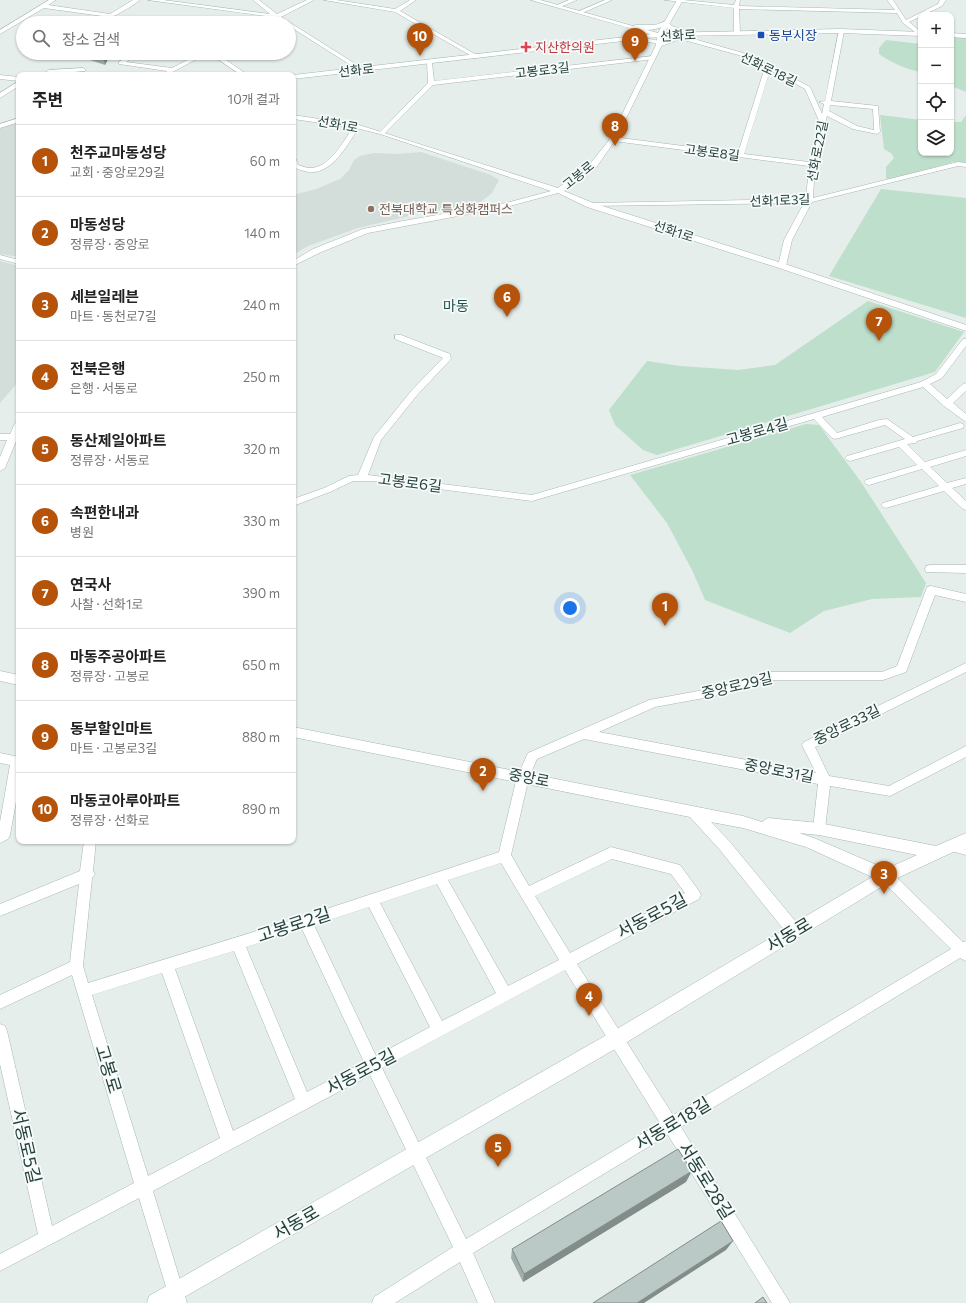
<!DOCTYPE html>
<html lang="ko">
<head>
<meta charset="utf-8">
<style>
  :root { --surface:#fff; --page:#f6f6f6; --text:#222; --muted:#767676; --line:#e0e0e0; --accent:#b45309 }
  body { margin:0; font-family:Commissioner,"Noto Sans KR",sans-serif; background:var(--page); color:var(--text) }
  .controls { position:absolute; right:12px; top:12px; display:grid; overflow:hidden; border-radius:8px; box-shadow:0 1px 3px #0004 }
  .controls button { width:36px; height:36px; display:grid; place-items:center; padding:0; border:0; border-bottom:1px solid var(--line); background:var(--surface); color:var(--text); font:20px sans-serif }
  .you { position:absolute; left:570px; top:608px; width:14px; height:14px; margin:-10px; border:3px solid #fff; border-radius:50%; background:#1a73e8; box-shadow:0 0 0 6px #1a73e833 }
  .badge { display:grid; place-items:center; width:26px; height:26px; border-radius:50%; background:var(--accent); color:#fff; font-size:13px; font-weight:700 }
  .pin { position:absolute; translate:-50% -33px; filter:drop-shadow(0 1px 2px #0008) }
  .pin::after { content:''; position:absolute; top:21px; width:14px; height:12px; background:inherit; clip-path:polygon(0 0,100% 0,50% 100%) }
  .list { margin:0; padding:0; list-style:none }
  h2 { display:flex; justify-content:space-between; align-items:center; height:52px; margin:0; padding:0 16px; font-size:17px }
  h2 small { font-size:13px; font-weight:400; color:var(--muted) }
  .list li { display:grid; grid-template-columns:26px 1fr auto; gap:12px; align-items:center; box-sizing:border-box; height:72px; padding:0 16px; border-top:1px solid var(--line) }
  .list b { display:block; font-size:15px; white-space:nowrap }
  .list p { margin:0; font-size:13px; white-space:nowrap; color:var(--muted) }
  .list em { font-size:13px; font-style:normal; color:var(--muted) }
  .icon { flex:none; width:22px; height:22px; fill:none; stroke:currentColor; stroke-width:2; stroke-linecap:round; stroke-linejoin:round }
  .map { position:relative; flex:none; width:966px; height:1303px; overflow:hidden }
  .search { position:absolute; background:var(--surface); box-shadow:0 1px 3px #0004; left:16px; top:16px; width:280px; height:44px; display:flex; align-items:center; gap:10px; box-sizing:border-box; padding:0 14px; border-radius:22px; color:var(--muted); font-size:15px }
  .panel { position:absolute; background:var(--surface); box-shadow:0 1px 3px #0004; left:16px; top:72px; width:280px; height:772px; border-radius:8px }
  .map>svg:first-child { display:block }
  .built { fill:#d3dedb }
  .green { fill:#bedfcb }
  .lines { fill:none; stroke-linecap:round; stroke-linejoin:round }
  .minor-casing { stroke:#a7b7b3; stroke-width:1 }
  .tertiary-casing { stroke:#a7b7b3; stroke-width:1 }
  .secondary-casing { stroke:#a3bab5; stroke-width:1 }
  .minor { fill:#fff; fill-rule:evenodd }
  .tertiary { fill:#fff; fill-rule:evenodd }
  .secondary { fill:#fff; fill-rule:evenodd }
  .wall { fill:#a0ada9 }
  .shaded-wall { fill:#828d8a }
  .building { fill:#bac9c5; stroke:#828d8a }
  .transit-dot { fill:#1a4fb4; stroke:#f6faf9; stroke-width:1.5 }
  .health-dot { fill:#e0444e; stroke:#f6faf9; stroke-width:1.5 }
  .education-dot { fill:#8d6e63; stroke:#f6faf9; stroke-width:1.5 }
  .labels { text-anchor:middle; stroke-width:3.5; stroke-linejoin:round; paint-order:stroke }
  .far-street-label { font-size:13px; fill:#24413d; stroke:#f6faf9 }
  .far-transit-label { font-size:13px; fill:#164399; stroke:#f6faf9; text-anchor:start }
  .far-health-label { font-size:13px; fill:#be3a42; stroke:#f6faf9; text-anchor:start }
  .far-education-label { font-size:13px; fill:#785e54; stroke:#f6faf9; text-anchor:start }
  .far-quarter-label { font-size:14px; fill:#1f534e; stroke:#f6faf9 }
  .street-label { font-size:15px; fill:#24413d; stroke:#f6faf9 }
  .near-street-label { font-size:18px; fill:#24413d; stroke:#f6faf9 }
</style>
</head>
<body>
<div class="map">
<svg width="966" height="1303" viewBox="0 0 966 1303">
  <rect width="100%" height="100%" fill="#e5eeeb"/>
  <path class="built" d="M19,122V257L0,254V128Z
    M421,152L491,175L499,180L492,193L478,204L418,214L358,228L308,246L293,255V195L316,189L340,179L349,170L354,160L360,156L374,153L396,154Z
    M0,261L19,266V381L0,403Z"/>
  <path class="green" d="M951,37H966V92L951,86Z
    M886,40L921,44V72C905,69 892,63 879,54V48Z
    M880,115L921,120V153H951V122H961L966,115V163L954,162L888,180L886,177V167L894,158L891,153L884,149Z
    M881,189L966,198V318L829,276Z
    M868,301L964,332L935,372L657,455L643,450L615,425L609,410L647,361L680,366L738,370L775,365Z
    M806,424L819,425L861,482L926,583L921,597L872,599L824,611L790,633L705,600L693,572L667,523L630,475Z"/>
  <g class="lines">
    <defs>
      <path id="minor" d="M49,0H56L48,5L110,14L133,0H140C130,8 104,23 92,23L102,16L44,8L0,34V30Z
        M148,0H163L270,14L253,0H259L277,14L307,0H314L281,17L365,70L360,71L289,26V23H284L277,19L268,23H261L272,17Z
        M324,0H336L395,9L410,0H416L400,11L480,57L475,58L395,12Z
        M569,0H577L560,7L555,6Z
        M605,0H612L582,13L577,12Z
        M665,0H683L734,5L736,0H740L739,6L895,10L887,0H893L906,20L938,4L940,0H946L942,6L909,22L921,32V34L919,35L903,23L897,13L739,9L740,32L737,34L734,32V8Z
        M839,30L844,31L831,101L878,106L880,132L877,134L853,129L827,116L815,164L813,198L958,162L966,163V167L958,166L812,202L792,240L786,266L782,268L778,266L784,240L804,203L588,206L587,205L590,203L806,199L809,166L613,141L610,139L613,137L738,153L765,67L746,57L680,39L658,36V34L680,35L750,55L810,87L822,114L824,104L819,102L825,101ZM770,70L805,89L820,123L809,162L744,154ZM830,105L873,109L874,130L857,126L829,111Z
        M132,53H139L126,62L172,68L201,53H208L167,75L164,73L167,71L119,64V62Z
        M209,53H216L248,75H241Z
        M653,56L655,57V59L433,85L384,134L379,133L428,83L427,62L432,63L434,81Z
        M83,68L85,69V71L41,75L49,70Z
        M19,81V86L0,98V93Z
        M19,118V122L0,128V124Z
        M355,125L360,126C348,143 333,175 308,172C303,171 298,169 293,167V157L296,159L298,165C302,166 306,168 310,168C331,168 344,139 355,125Z
        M0,255L19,260V264L0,259Z
        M395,335H401L450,354L451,359L418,394L381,440L368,475L532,495L921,382L936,374L963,339H966V346L942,378L930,384L947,399L963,384L966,383V391L953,403L966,414V422L944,406L923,387L822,417L837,433L879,420L887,419L913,437L960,423L963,424L964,426L963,428L917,441L916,443L907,444L925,462L966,450V456L930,467L947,483L966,478V484L952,488L966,501V510L963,509L944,491L886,508L883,507L881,505L883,503L939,486L922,469L869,485L866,484L864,482L866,480L917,465L899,447L850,461L847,460L845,458L847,456L905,439L885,425L835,439L832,438L814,419L532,501L377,481H353L330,492L293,506V499L324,488L349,476L358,475L374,437L412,390L443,358L395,339Z
        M19,420V434L5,468L0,471V457L7,440H0V434H10L15,423Z
        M930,565H966V573L926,572L925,569L926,566Z
        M931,586L966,594V602L935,595L906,672L883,680H767L715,696L655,707L599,732L816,773L802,745L804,742L966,663V672L815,747L829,776L889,786L966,746V757L890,796L830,786L825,829L823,833L819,834L815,833L813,829L818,784L584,739L537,759L529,777L511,855L529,886L611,847L680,865L699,891L701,895L699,899L577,964L673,1115L951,949L881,880L879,876L881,872L886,870L891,872L963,942L966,941V961L960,958L681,1127L790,1303H772L668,1135L473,1253L495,1303H478L460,1262L395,1303H372L374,1297L453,1247L370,1075L153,1191L187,1303H171L139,1198L0,1271V1254L38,1234L0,1064V1024L5,1026L7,1031L52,1226L134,1183L72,975L0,1009V995L70,962L79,884L0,916V904L80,871L84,841H96L93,871L95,874L92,878L83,966L88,983L305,916L499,852L517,777L528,753L649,700L715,688L767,672H882L897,666L926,590L927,587ZM612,859L671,874L685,893L570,953L535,896ZM501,863L559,960L508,986L448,880ZM437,884L496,993L442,1021L380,903ZM369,907L430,1027L376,1056L314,925ZM302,929L364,1062L307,1092L246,947ZM234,951L295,1099L233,1131L175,969ZM565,970L660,1123L466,1239L382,1068ZM162,973L220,1138L148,1176L92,995Z
        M0,753L19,757V785L10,835L8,839L0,843V822L10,765L0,763Z
        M953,840L966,843V855L948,850L947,846L948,842Z"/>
      <path id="tertiary" d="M531,0H540L658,33L677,0H683L663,35L662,45L616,139L596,168L564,191L593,203L785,264L966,325V331L779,268L587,207L558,193L506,207L368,233L319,253L293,266V261L313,249L363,229L403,221L506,203L551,191L380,134L356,128L293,119V115L359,125L558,188L590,164L610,139L656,45L657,36Z
        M0,671L19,675V685L0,681Z
        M293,727L743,816L762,822L768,818L819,823L936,846L966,833V846L891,881L622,1045L174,1303H147L149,1296L610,1033L784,930L720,850L690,817L293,737ZM711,822L743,828L806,847L872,877L796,922L730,842ZM799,833L819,835L917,855L886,869L814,838Z"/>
      <path id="secondary" d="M666,21L672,26L686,31C681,34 670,30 665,26C656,30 641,32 632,27L635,25H655Z
        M841,29L921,32V36L841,33L678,36L681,38L680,39L659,47L655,43L641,41V39L293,79V75L660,33ZM678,36L660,43L659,41L645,38Z
        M951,33L966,34V38L951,37Z
        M0,75L19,77V81L0,79Z"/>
    </defs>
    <use href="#minor" class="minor-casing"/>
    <use href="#tertiary" class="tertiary-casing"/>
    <use href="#secondary" class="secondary-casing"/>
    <use href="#minor" class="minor"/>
    <use href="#tertiary" class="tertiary"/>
    <use href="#secondary" class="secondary"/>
  </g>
  <path class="wall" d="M86,53H114L110,55L105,65L87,59Z
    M686,1182L523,1282L511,1258L512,1249Z"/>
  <path class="shaded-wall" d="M104,53H114L110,55L105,65L103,55Z
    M692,1171L686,1182L523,1282L524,1274Z
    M733,1241L726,1250L644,1303H637Z"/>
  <path class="building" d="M97,53H104L103,55Z
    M678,1149L692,1171L524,1274L512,1249Z
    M721,1221L733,1241L637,1303H593Z
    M763,1297L767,1303H755Z"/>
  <rect class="transit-dot" x="757" y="31" width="8" height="8" rx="2"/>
  <path class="health-dot" d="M524 41h4v4h4v4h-4v4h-4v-4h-4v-4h4z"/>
  <circle class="education-dot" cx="371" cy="209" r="4"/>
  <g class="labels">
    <g class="far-street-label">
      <text transform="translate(678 35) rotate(-3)" y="5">선화로</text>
      <text transform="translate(769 69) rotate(26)" y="5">선화로18길</text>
      <text transform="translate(356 70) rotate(-6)" y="5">선화로</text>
      <text transform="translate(542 70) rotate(-7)" y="5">고봉로3길</text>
      <text transform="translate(338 124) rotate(10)" y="5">선화1로</text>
      <text transform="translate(817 151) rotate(-79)" y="5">선화로22길</text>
      <text transform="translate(712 152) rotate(7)" y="5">고봉로8길</text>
      <text transform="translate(578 175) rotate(-39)" y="5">고봉로</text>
      <text transform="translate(780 200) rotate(-2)" y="5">선화1로3길</text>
      <text transform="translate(674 231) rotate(18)" y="5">선화1로</text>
    </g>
    <g class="far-transit-label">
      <text x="769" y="40">동부시장</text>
    </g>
    <g class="far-health-label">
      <text x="535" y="52">지산한의원</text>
    </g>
    <g class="far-education-label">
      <text x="379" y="214">전북대학교 특성화캠퍼스</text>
    </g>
    <g class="far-quarter-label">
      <text x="456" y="311">마동</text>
    </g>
    <g class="street-label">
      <text transform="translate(757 432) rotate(-16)" y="5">고봉로4길</text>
      <text transform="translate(410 483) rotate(7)" y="5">고봉로6길</text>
      <text transform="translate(737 686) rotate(-13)" y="5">중앙로29길</text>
      <text transform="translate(847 725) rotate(-26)" y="5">중앙로33길</text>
      <text transform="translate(779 771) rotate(11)" y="5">중앙로31길</text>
      <text transform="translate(529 778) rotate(11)" y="5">중앙로</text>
    </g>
    <g class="near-street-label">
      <text transform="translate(652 916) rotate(-28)" y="6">서동로5길</text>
      <text transform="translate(294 925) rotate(-18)" y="6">고봉로2길</text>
      <text transform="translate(789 935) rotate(-31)" y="6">서동로</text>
      <text transform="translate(108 1069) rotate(73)" y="6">고봉로</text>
      <text transform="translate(361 1072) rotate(-28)" y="6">서동로5길</text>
      <text transform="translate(673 1124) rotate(-31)" y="6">서동로18길</text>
      <text transform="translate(26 1146) rotate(77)" y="6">서동로5길</text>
      <text transform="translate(706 1181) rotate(58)" y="6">서동로28길</text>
      <text transform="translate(296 1223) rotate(-30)" y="6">서동로</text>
    </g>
  </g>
</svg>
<div class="controls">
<button>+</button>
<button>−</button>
<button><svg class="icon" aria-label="locate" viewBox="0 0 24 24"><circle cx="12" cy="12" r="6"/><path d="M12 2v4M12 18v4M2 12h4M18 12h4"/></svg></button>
<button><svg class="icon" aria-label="layers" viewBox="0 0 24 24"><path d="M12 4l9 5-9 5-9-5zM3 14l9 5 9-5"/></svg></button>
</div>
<div class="you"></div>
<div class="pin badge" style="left:665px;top:626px">1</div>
<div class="pin badge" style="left:483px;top:791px">2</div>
<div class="pin badge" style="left:884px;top:894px">3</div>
<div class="pin badge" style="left:589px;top:1016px">4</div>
<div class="pin badge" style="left:498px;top:1167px">5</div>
<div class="pin badge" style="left:507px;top:317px">6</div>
<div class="pin badge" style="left:879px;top:341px">7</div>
<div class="pin badge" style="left:615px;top:146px">8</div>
<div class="pin badge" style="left:635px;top:61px">9</div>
<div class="pin badge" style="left:420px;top:56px">10</div>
<div class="search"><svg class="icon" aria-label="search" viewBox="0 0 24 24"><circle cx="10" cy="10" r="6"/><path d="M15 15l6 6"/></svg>장소 검색</div>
<section class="panel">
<h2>주변<small>10개 결과</small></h2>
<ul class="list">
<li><span class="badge">1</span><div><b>천주교마동성당</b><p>교회 · 중앙로29길</p></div><em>60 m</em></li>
<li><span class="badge">2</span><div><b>마동성당</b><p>정류장 · 중앙로</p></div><em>140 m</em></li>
<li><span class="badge">3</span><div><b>세븐일레븐</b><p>마트 · 동천로7길</p></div><em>240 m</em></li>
<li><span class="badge">4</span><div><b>전북은행</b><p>은행 · 서동로</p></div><em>250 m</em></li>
<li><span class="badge">5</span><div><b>동산제일아파트</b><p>정류장 · 서동로</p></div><em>320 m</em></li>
<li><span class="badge">6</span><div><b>속편한내과</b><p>병원</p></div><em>330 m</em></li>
<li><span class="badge">7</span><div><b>연국사</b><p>사찰 · 선화1로</p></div><em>390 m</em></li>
<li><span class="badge">8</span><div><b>마동주공아파트</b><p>정류장 · 고봉로</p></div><em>650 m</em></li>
<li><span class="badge">9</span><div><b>동부할인마트</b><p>마트 · 고봉로3길</p></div><em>880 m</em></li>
<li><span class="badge">10</span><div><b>마동코아루아파트</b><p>정류장 · 선화로</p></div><em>890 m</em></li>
</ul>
</section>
</div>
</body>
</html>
